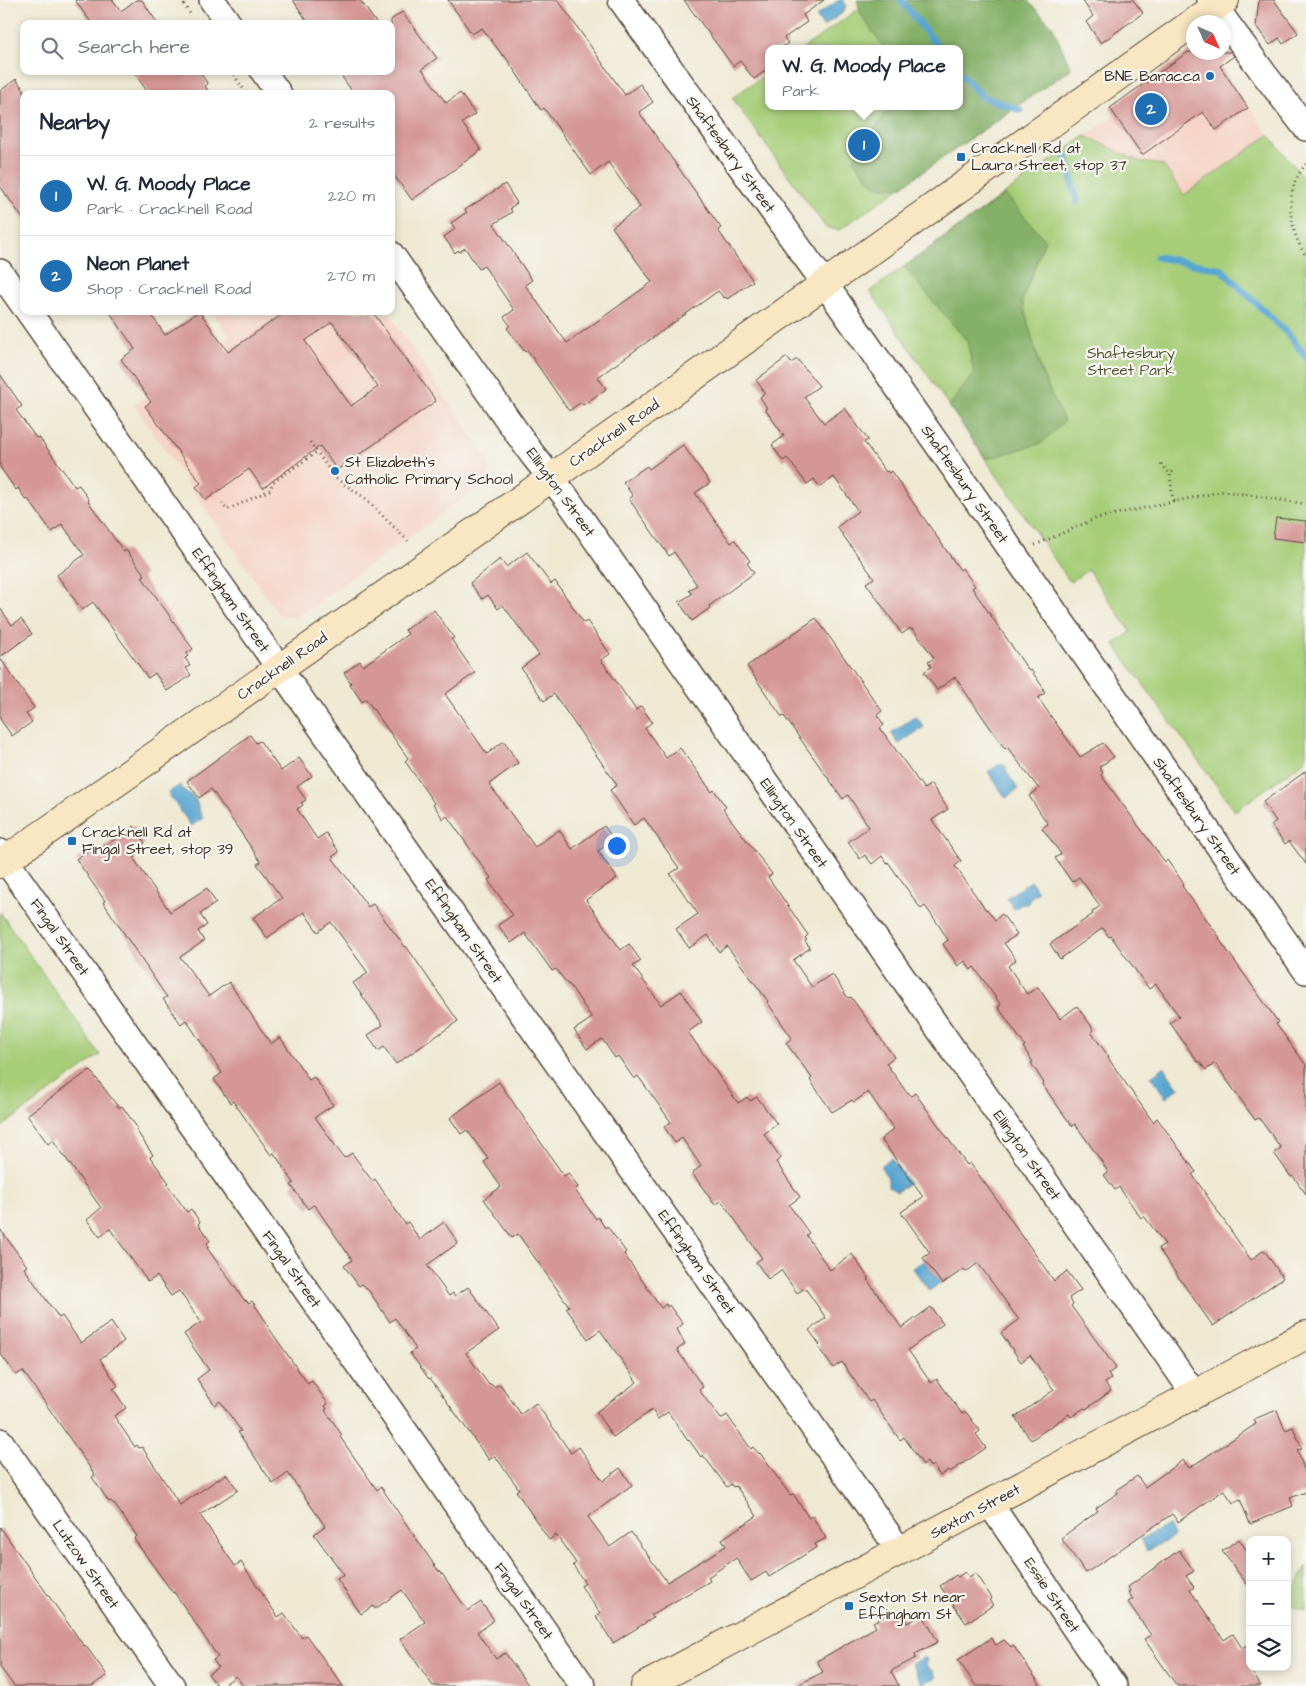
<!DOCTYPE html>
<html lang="en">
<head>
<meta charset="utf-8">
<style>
  :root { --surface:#fff; --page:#f2f2f3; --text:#1f2937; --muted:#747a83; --line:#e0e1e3; --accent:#1f6fb2 }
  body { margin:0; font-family:"Architects Daughter",sans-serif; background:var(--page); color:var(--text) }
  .controls { position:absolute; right:15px; bottom:15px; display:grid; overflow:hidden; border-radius:10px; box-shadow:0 2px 8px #0003 }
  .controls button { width:45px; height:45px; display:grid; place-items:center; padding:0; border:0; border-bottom:1px solid var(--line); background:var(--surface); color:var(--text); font:25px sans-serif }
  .compass { position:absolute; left:1186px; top:15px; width:45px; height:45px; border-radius:50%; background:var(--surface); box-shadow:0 2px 8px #0003; rotate:135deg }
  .you { position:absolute; left:616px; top:845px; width:18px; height:18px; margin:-12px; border:4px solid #fff; border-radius:50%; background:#1a73e8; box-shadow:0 0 0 8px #1a73e833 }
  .badge { display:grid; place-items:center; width:32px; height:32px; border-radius:50%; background:var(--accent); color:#fff; font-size:16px; font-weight:700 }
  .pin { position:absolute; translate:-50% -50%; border:2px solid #fff; box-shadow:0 1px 5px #0006 }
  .popup { position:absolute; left:765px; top:45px; width:198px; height:65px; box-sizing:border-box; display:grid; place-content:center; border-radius:10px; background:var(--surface); filter:drop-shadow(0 1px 4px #0005); font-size:16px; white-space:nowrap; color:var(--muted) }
  .popup b { font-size:19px; color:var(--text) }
  .popup::after { content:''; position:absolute; left:50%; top:100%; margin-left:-10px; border:10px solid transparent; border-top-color:var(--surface) }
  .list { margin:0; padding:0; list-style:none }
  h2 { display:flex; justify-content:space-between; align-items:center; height:65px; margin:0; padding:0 20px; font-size:21px }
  h2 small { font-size:16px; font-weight:400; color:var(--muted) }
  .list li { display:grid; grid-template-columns:32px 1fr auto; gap:15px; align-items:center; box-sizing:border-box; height:80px; padding:0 20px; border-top:1px solid var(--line) }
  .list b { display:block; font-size:19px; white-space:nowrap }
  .list p { margin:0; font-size:16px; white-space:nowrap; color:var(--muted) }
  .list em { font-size:16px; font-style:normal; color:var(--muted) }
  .icon { flex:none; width:28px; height:28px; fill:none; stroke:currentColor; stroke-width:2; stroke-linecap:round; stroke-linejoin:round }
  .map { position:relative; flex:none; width:1306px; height:1686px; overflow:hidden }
  .search { position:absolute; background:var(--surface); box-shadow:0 2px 8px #0003; left:20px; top:20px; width:375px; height:55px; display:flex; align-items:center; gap:12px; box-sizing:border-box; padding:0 18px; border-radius:10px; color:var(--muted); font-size:19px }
  .panel { position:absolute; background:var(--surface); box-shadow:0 2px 8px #0003; left:20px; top:90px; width:375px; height:225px; border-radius:10px }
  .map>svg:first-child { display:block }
  .built { fill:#f6d2c3 }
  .green { fill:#a6cd78; stroke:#707c4b }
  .forest { fill:#84b068; stroke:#606d43 }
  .water { fill:#56a4d0; stroke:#486777 }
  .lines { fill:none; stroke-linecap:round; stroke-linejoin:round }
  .stream { stroke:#56a4d0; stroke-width:7 }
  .building { fill:#d59794; fill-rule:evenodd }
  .street-casing { stroke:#564739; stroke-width:28 }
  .secondary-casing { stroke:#564739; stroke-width:30 }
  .path { stroke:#564739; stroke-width:3; stroke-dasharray:1 4; stroke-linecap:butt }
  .street { stroke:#fff; stroke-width:25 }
  .secondary { stroke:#f9e7c3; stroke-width:28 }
  .poi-dot { fill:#1f6fb2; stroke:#f6f6f2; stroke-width:2 }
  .labels { text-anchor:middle; stroke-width:4.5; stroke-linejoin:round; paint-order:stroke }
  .poi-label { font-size:15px; fill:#3b2a1e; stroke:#f6f6f2; text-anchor:start }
  .street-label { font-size:15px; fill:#3b2a1e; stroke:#f6f6f2 }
  .park-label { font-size:15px; fill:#565334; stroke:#f6f6f2 }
</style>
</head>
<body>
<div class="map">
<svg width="1306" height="1686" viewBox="0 0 1306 1686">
  <rect width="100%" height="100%" fill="#f6f6f2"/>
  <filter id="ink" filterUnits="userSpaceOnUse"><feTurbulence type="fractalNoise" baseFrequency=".02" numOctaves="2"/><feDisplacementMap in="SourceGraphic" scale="10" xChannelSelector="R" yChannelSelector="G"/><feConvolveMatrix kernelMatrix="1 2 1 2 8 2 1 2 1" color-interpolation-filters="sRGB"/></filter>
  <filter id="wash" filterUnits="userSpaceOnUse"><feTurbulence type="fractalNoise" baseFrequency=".0096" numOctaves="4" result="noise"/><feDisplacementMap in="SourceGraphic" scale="20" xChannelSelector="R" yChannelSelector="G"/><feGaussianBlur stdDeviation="1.12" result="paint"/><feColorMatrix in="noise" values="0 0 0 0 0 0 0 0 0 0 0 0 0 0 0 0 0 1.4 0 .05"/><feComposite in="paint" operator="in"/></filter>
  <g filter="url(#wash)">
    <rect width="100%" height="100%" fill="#efe9d2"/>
    <path class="built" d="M1205,52L1210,53L1269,135L1184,195L1163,165L1141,163L1085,136Z
      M212,311H387L490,462V479L296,618L278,614L134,405L230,337Z"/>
    <path class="green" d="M871,0H951L1025,101L839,230L826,228L732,98L769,72V106H959V49H802Z
      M1269,135L1306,181V760L1235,811L1114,644L1131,632L1088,570L1070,582L870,291L1085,136L1141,162L1163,165L1184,195Z
      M0,912L100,1055L0,1128Z
      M1306,1566V1611L1289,1604Z"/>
    <path class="forest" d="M857,0H1027L1053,27L1071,69L899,188L875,186L853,160L890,106H959V49H885L861,15Z
      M1005,194L1045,240L1022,301L1042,374L1064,421L1042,443L986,459L949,406L974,373L967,341L904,267Z"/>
    <path class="water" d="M839,0H843L847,6L844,9L845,11L823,27L816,16Z
      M916,716L924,727L899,744L891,733Z
      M1000,764L1006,766V771L1018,789L1006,798L988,772Z
      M180,785C185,793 190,793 195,799C198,803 198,811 203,818L191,826L168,793Z
      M1031,881L1038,892L1030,898L1028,904H1022L1014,909L1006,898Z
      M1164,1067L1179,1088L1166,1098L1151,1076Z
      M891,1158L909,1183L897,1192L888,1186V1178L880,1166Z
      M925,1260L941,1283L929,1291L913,1268Z
      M1168,1525L1174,1537L1147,1551L1141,1539Z
      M925,1657L928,1662L926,1664L929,1671L932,1670L936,1677L922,1684L911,1664Z"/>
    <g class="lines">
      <path class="stream" d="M901,0L940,49
        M959,72L983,97L1020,110
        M1066,156L1077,201
        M1157,257L1221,269L1288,334L1306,357"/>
    </g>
    <g id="blocks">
      <path class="building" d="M75,0H113L121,11L136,0H142L158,24H92Z
        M293,0H360L377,24H309Z
        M448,0H558L625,95L640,84L653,102L639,112L721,228L718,230L753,281L727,299L726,297L724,298L718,291L598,377L606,389L583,405L581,402L569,411L527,350L525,352L507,328L510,325L504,317L514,310L484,266L479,269L465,248L459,252L458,250L455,253L444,237L455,229L451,223L467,212L465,210L505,184L517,203L510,208L512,212L494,224L532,280L525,285L567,343L652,282L612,227L640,207L608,162L591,175L544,108L541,110L504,55L503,56L482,28L472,34Z
        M684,0H824L803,15L807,22L784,38L788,43L780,49H769V68L754,79L740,61L733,66Z
        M1082,0H1133L1143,13L1101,43L1086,22L1093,16Z
        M1259,0H1274L1298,33L1283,44L1279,38L1270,45L1256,26Z
        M402,12L437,58L422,69L446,103L460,93L475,114L462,123L481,150L412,200L391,171V94H354L338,71H391V20Z
        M1188,52H1231L1234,56L1220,66L1248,108L1216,130L1203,112L1142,155L1110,108Z
        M133,71H199L208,84L205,86L210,94H149Z
        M16,79L24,90V220L0,186V91Z
        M109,311H149L165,335L199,311L228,352L287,311H372L436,401L337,470L320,446L263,488L249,469L206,500L196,487L201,483L145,406L151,402L121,359L135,349ZM332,322L378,387L351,406L305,341Z
        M787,357L791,363L797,359L819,386L804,397L824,423L845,408L868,440L864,442L886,472L887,471L889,473L891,471L960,570L962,568L975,586L972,588L1029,671L1031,670L1044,689L1043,690L1045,693L1038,698L1080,757L1103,743L1114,757L1099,767L1103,773L1101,775L1165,862L1167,860L1184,884L1182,886L1220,938L1219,939L1278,1022L1276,1024L1306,1065V1194L1293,1176L1291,1177L1274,1153L1281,1148L1259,1118L1255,1120L1215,1063L1206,1070L1199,1061L1198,1062L1170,1023L1179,1016L1156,984L1149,989L1111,936L1109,937L1103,928L1060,959L1050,944L1093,914L1092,912L1100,906L1079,877L1072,882L1055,858L1061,854L1042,828L1048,824L1029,796L1039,789L1007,747L1005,749L955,677L937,690L924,672L931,667L928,662L934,658L913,629L911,630L910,628L902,634L866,583L874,578L837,527L858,511L834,477L820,487L814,479L807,484L787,458L783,461L772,445L784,436L765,409L767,408L760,397L765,393L756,380Z
        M0,374L22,406L16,410L36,438L39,437L75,487L79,485L89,500L88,501L124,552L126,550L145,575L142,577L193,649L186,654L188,656L185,658L190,666L186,668L191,675L167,691L155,673L148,678L93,602L82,610L57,575L84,555L62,524L52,532L28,499L26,500L18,488L16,490L0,467Z
        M683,445L710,483L695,493L731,543L735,540L750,561L747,563L754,573L709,606L710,608L692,621L679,602L692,594L689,590L697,585L674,552L669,556L629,499L633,496L623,482L647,466L649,469Z
        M1276,518L1306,521V542L1273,538Z
        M527,552L551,584L555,581L584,623L587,621L610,654L601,660L636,710L641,706L652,722L645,728L666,758L680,748L712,792L714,790L726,807L723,809L772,874L768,877L808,935L805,938L807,940L805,941L810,948L793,960L812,987L832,974L848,998L851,997L894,1057L886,1063L907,1093L908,1092L911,1096L915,1093L967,1165L970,1163L999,1203L1054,1281L1067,1271L1081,1290L1069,1298L1073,1304L1071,1306L1116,1368L1108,1374L1111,1379L1105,1383L1111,1391L1086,1409L1084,1408L1071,1417L1069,1414L1031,1440L1015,1417L1054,1390L1030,1355L1021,1362L1001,1333L1019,1320L978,1263L966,1272L964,1269L942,1284L923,1258L930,1253L901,1212L923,1197L881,1139L894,1129L868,1092L854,1102L852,1100L832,1112L810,1080L812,1078L786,1043L792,1038L767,1002L768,1001L727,946L719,952L708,935L689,948L676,929L698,914L670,874L679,868L644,818L634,825L610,790L617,785L554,694L544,701L521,668L539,655L503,605L498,609L488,595L482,599L470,583L500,559L506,567Z
        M0,608L12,625L21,619L32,634L0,657Z
        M434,610L454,638L451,639L475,673L445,694L487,754L504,741L518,763L489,784L535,847L559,830L572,849L604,826L614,840L598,851L617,878L586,900L621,950L629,944L641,961L633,966L661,1005L681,991L702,1022L688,1032L738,1103L747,1097L750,1101L757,1097L777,1124L764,1134L781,1158L776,1162L800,1197L789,1205L809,1233L806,1235L830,1270L852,1254L869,1279L868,1281L902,1328L931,1307L943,1324L908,1350L931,1383L937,1379L962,1414L966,1412L980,1431L976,1434L986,1448L950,1472L948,1470L940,1476L933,1465L930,1467L927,1462L923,1465L904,1437L900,1440L872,1400L869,1402L842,1362L833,1368L818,1347L820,1345L809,1330L826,1318L805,1288L797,1293L781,1270L768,1279L756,1262L762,1258L723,1203L721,1201L715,1205L692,1173L701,1166L682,1138L675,1143L664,1127L671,1122L638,1076L634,1079L618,1056L615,1058L602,1039L587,1049L574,1030L592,1018L569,984L568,985L556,969L552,971L525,933L511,943L498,925L513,915L488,880L491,878L447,816L443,819L433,804L434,803L405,761L408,758L366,699L362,702L350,684L351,683L344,673L360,661L363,666L408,634L405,630Z
        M816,618L882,711L877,715L884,725L880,728L924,789L931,784L948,809L932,820L961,861L955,866L986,910L987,909L995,920L1002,914L1017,935L1004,943L1016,960L1008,966L1027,994L1038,987L1060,1019L1077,1006L1094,1030L1091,1032L1109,1057L1108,1058L1153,1122L1157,1118L1196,1172L1192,1174L1251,1260L1264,1250L1283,1278L1213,1326L1158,1248L1165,1244L1144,1216L1141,1218L1119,1187L1115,1190L1104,1175L1108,1172L1100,1159L1075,1124L1072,1126L1042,1084L1044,1083L1031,1063L1033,1062L1023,1047L1025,1046L998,1007L1001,1005L974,967L971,970L965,961L958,966L943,944L948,940L938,924L925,906L921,909L888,862L887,863L882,856L872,864L865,855L860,859L848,842L869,827L848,795L843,799L784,716L782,717L747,666Z
        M0,658L34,708L26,714L32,722L12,736L0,719Z
        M250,735L256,743L260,741L281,771L299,758L312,776L297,787L306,800L301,803L303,805L297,809L317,839L326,833L339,852L332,857L368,907L373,904L405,947L406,946L458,1021L396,1064L384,1047L378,1051L368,1035L383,1025L353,983L368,973L331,922L318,932L304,912L267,938L253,918L282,898L257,864L261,862L211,789L199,798L187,781Z
        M1306,771V864L1289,841L1285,844L1271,825L1276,821L1263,802Z
        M134,826L145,843L132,852L136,857L134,859L170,912L207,888L216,903L200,914L207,925L198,931L204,941L180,957L209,996L229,982L271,1044L280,1037L309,1080L314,1077L333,1105L315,1117L344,1158L352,1153L372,1181L375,1179L405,1224L408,1222L420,1240L444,1222L458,1243L427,1265L449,1296L453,1293L455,1296L468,1287L499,1330L466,1353L489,1385L491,1384L494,1387L500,1384L521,1414L536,1403L571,1453L579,1447L603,1481L620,1468L632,1485L588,1517L610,1547L631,1532L667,1582L726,1546L722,1539L757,1516L736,1486L733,1487L731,1484L727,1487L703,1455L701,1457L689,1440L688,1441L668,1412L658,1419L652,1410L613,1437L596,1412L637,1382L600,1330L588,1339L566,1308L569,1306L518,1234L512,1238L484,1199L501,1187L484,1162L488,1159L467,1130L461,1134L450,1118L499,1082L564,1176L568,1173L578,1187L575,1190L596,1219L598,1217L605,1228L607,1226L626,1252L624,1254L661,1308L666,1304L667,1307L669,1305L683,1324L677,1329L685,1344L677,1350L703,1387L699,1390L721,1419L727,1415L751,1449L753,1447L759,1454L760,1453L790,1495L793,1494L809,1518L812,1516L826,1538L815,1544L817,1547L769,1577L766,1572L751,1581L736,1558L708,1577L710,1581L651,1615L653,1618L613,1643L596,1616L600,1613L581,1586L585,1583L573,1565L576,1563L556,1535L549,1540L516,1491L519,1489L495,1456L489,1460L430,1378L429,1379L410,1353L416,1349L395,1318L390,1322L369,1291L362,1284L359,1286L344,1266L352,1260L316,1207L313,1205L308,1209L291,1185L294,1183L274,1153L271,1155L233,1101L230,1103L214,1079L222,1073L186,1020L181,1024L163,999L167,997L162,990L103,902L105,901L76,859L94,846L97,851Z
        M90,1070L119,1108L122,1106L138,1129L136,1130L153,1155L150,1157L169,1183L167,1184L187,1212L191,1209L200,1222L198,1224L210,1241L207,1243L209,1247L207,1248L245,1301L246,1300L249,1303L252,1301L267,1323L266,1324L308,1384L312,1381L328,1404L325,1406L327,1409L325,1410L342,1435L340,1437L377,1490L381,1487L439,1572L440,1571L468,1611L481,1602L494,1620L477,1632L496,1659L505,1653L529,1686H433L400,1639L425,1622L402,1590L375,1609L373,1606L361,1614L337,1579L344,1575L314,1534L325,1526L288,1473L273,1484L238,1432L241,1431L220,1401L215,1405L197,1379L209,1370L184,1334L201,1322L179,1291L171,1296L157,1276L148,1282L110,1229L100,1237L87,1220L101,1208L53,1140L48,1144L27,1115Z
        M0,1229L27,1266L24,1268L59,1318L62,1316L81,1343L111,1322L124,1341L100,1359L118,1386L113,1389L126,1408L114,1416L135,1447L137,1445L139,1448L142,1447L180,1505L226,1474L238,1490L200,1515L235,1566L241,1562L278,1617L284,1613L302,1638L306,1635L343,1686H243L236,1676L222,1686H217L208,1674L218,1667L213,1660L218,1657L210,1645L174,1592L173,1593L134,1539L137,1536L115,1505L111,1501L109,1502L92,1477L95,1475L23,1371L16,1375L0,1353Z
        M1277,1410L1285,1430L1293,1427L1302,1449L1297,1450L1306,1474V1492L1290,1498L1293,1506L1250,1524L1240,1499L1233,1503L1224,1490L1178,1522L1172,1514L1086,1573L1061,1538L1098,1511L1096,1508L1118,1493L1116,1490L1137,1476L1145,1487L1183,1460L1189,1468L1256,1424L1254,1419Z
        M0,1527L84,1646L85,1645L107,1675L92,1686H14L0,1667Z
        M1239,1539L1250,1555V1588L1222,1551Z
        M1179,1550L1194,1571L1186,1576L1194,1587L1190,1590L1224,1640L1233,1634L1242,1648L1250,1643V1669L1261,1686H1177L1144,1639L1151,1635L1128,1602L1133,1599L1128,1592L1130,1591L1128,1587Z
        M965,1572L969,1577L975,1573L992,1598L989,1600L993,1605L966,1623L940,1586L956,1575L958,1577Z
        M893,1612L896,1619L903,1616L907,1623L923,1615L938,1642L915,1654L916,1658L891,1671L899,1686H796L823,1672L817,1661L876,1627L873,1622Z
        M991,1638L996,1645L1004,1640L1011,1647L1013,1645L1041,1686H976L958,1660Z"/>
    </g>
  </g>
  <g filter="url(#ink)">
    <use href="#blocks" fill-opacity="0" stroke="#564739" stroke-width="1"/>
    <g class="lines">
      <defs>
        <path id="street" d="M212,0L229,24
          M621,0L825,284L1306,971
          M1210,0L1265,75L1306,128
          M263,71L279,94
          M391,254L532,454L566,497L1195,1395
          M0,272L24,306
          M28,311L900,1551
          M0,852L583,1686
          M0,1441L172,1686
          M990,1504L1114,1686"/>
        <path id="secondary" d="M0,864L551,478L1225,0
          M645,1686L1306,1335"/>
      </defs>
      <use href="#street" class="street-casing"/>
      <use href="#secondary" class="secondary-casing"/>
      <path class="path" d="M181,0L191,15
        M231,71L247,94
        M1306,164C1302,170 1296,177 1294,185C1287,208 1292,236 1306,256
        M310,442L335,478L365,498L408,541
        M1161,464L1170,474
        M1173,501L1170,474L1175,470
        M222,503L227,510L270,490L273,482L317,452
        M1035,545L1097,518L1224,491L1306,504"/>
      <use href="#street" class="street"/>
      <use href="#secondary" class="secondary"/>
    </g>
  </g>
  <g class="poi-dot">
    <circle cx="1210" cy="76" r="5"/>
    <rect x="956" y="152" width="10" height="10" rx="2.5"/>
    <circle cx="335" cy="471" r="5"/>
    <rect x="67" y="836" width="10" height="10" rx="2.5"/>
    <rect x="844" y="1601" width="10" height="10" rx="2.5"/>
  </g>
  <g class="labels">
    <g class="poi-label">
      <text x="1200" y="81" text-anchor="end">BNE Baracca</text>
      <text x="971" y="153">Cracknell Rd at<tspan x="971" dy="17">Laura Street, stop 37</tspan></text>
      <text x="345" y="467">St Elizabeth's<tspan x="345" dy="17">Catholic Primary School</tspan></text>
      <text x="82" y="837">Cracknell Rd at<tspan x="82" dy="17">Fingal Street, stop 39</tspan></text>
      <text x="859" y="1602">Sexton St near<tspan x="859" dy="17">Effingham St</tspan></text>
    </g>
    <g class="street-label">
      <text transform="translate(731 154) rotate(54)" y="5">Shaftesbury Street</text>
      <text transform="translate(614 433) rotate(-35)" y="5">Cracknell Road</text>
      <text transform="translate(965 484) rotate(55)" y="5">Shaftesbury Street</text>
      <text transform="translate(561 492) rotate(54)" y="5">Ellington Street</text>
      <text transform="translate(231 600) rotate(55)" y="5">Effingham Street</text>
      <text transform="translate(282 666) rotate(-35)" y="5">Cracknell Road</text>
      <text transform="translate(1197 816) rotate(55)" y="5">Shaftesbury Street</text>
      <text transform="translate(794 823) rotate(55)" y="5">Ellington Street</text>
      <text transform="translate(464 931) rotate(55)" y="5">Effingham Street</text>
      <text transform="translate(60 937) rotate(55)" y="5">Fingal Street</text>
      <text transform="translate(1027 1155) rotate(55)" y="5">Ellington Street</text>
      <text transform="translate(697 1262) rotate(55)" y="5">Effingham Street</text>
      <text transform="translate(292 1269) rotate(55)" y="5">Fingal Street</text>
      <text transform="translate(975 1511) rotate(-28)" y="5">Sexton Street</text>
      <text transform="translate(86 1564) rotate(55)" y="5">Lutzow Street</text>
      <text transform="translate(1052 1595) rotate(56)" y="5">Essie Street</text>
      <text transform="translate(524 1601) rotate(55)" y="5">Fingal Street</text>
    </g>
    <g class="park-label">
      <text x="1131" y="358">Shaftesbury<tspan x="1131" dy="17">Street Park</tspan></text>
    </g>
  </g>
</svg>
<div class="controls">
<button>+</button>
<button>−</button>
<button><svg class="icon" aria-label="layers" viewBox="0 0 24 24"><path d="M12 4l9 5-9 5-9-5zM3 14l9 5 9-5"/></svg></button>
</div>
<svg class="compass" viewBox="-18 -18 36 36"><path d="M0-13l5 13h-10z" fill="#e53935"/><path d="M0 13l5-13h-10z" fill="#747a83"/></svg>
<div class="you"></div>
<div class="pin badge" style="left:864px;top:145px">1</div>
<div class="popup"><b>W. G. Moody Place</b>Park</div>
<div class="pin badge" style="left:1151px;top:109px">2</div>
<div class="search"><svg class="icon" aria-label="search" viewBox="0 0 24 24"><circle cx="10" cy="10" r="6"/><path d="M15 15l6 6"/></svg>Search here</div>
<section class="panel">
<h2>Nearby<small>2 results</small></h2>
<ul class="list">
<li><span class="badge">1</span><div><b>W. G. Moody Place</b><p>Park · Cracknell Road</p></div><em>220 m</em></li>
<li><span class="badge">2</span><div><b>Neon Planet</b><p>Shop · Cracknell Road</p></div><em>270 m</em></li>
</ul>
</section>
</div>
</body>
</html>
